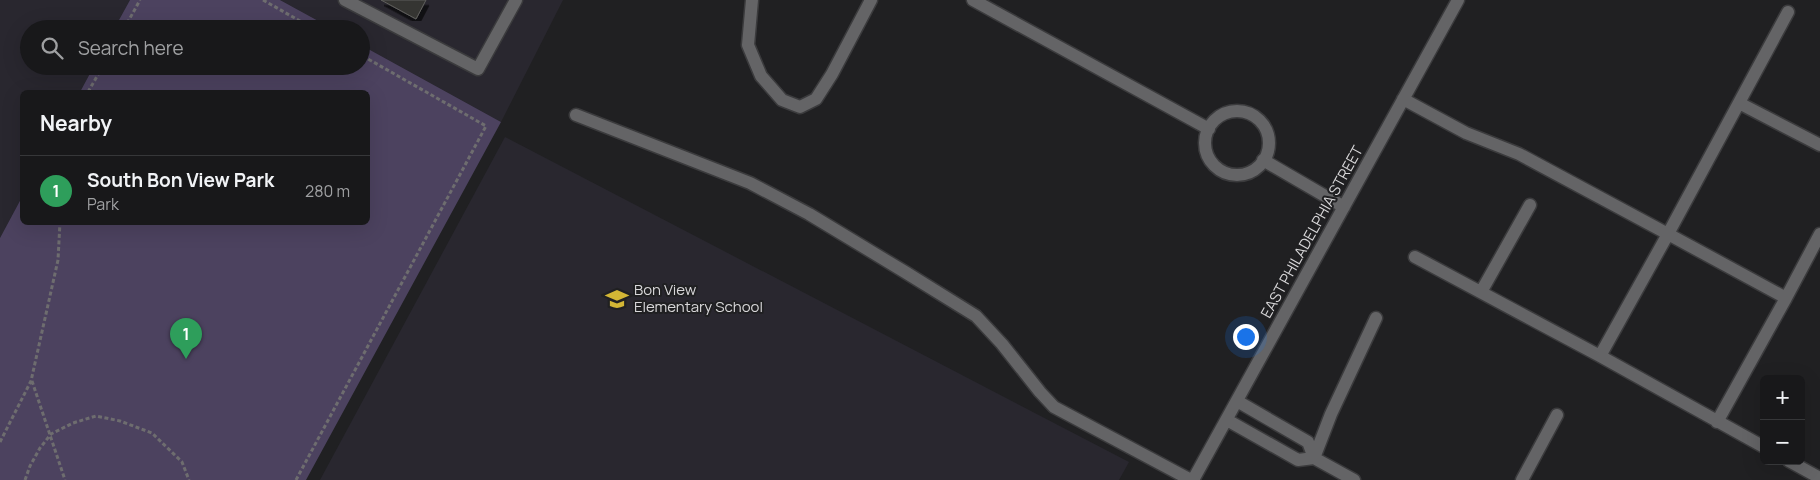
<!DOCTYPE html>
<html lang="en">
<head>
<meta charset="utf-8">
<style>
  :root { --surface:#18181a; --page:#252527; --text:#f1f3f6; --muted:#9fa0a2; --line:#363739; --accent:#d3b635 }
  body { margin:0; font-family:Manrope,sans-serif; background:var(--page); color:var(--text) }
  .controls { position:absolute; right:15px; bottom:15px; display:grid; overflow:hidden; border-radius:8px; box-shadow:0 5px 20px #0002 }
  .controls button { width:45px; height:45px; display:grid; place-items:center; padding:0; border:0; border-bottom:1px solid var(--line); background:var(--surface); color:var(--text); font:25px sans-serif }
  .you { position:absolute; left:1245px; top:336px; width:18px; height:18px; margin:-12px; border:4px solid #fff; border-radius:50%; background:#1a73e8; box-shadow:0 0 0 8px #1a73e833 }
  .badge { display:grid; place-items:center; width:32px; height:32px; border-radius:50%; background:var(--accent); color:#fff; font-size:16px; font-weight:700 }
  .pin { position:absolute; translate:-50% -41px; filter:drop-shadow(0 1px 2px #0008) }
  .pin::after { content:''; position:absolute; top:26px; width:18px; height:15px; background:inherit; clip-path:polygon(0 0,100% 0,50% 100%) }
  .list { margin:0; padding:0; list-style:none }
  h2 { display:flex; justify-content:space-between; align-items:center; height:65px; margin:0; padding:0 20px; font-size:21px }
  h2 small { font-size:16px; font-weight:400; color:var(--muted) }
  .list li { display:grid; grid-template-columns:32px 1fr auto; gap:15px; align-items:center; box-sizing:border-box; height:70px; padding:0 20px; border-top:1px solid var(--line) }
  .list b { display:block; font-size:19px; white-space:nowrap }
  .list p { margin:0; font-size:16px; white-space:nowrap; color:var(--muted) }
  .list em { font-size:16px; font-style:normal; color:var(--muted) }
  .icon { flex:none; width:28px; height:28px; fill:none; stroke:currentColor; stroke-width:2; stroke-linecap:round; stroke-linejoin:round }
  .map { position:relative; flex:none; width:1820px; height:480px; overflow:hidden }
  .search { position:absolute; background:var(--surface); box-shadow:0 5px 20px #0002; left:20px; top:20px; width:350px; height:55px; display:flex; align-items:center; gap:12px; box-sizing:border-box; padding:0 18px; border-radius:28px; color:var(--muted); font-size:19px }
  .panel { position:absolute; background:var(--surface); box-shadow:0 5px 20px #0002; left:20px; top:90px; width:350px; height:135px; border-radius:8px }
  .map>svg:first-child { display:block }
  .built { fill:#29272f }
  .green { fill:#4c425f }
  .building { fill:#353432; stroke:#60605d; filter:url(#shadow) }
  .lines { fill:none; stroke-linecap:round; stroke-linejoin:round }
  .minor-casing { stroke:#3b3b3d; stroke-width:15 }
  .path { stroke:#6e6d6f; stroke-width:3; stroke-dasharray:4 2.5; stroke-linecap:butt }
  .minor { stroke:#646466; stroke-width:12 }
  .labels { text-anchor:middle; stroke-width:4; stroke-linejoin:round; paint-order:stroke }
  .street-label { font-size:15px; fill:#d8d7d9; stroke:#202022 }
  .poi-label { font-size:15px; fill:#d8d7d9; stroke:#202022; text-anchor:start }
</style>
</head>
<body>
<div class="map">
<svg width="1820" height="480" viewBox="0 0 1820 480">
  <defs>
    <filter id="shadow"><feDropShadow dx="3" dy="5.5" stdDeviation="0" flood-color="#0009"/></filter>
  </defs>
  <rect width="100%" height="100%" fill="#202022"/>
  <path class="built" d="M0,0H130L114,29H29V66H94L80,92H22V197L0,238Z
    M280,0H563L501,122L361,45V29H333Z
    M505,137L1129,462L1119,480H320Z"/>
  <path class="green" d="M130,0H280L333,29H114Z
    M361,45L501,122L306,480H0V238L22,197V222H368V92H80L94,66H361Z"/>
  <path class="building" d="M381,0H426L416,19Z"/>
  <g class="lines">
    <defs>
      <path id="minor" d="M345,0L478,69L516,0
        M752,0L748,45L761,76L782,100L800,107L816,99L832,74L871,0
        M973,0L1209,129
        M1788,12L1668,234L1786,298L1820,234
        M1403,99L1466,133L1519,154L1668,234L1600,356L1764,447
        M1739,103L1820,145
        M1205 143a32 32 0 1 1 64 0a32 32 0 1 1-64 0Z
        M576,115L750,183L809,214L905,272L976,316L1002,344L1040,392L1054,407L1191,480
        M1263,160L1344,207
        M1415,257L1600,356
        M1481,292L1530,205
        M1237,401L1308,442L1314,458
        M1227,420L1298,460L1314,458L1354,480
        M1717,422L1786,298
        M1314,458L1331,414L1376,318
        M1789,461L1820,478
        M1193,480L1458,0
        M1522,480L1557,415"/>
    </defs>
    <use href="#minor" class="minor-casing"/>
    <path class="path" d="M263,0L314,29
      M124,29L140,0
      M88,92L103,66
      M32,381L65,480
      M0,442L31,381L58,260L60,222
      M25,480L30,466L40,448L51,434L73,423L96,416L120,421L152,433L182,462L189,480
      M296,480L486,126L361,55"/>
    <use href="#minor" class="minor"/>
  </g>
  <defs>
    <symbol id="school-bare" viewBox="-9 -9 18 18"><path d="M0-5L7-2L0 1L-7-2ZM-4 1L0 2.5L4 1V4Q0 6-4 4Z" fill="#d3b635" stroke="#202022" stroke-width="2.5" paint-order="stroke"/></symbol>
  </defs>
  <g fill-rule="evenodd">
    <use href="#school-bare" x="601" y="283" width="32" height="32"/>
  </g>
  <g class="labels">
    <g class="street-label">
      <text transform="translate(1312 232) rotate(-61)" y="5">EAST PHILADELPHIA STREET</text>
    </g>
    <g class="poi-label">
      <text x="634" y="295">Bon View<tspan x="634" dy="17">Elementary School</tspan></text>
    </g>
  </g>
</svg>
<div class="controls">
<button>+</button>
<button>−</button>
</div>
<div class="you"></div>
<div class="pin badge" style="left:186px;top:359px;background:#2e9e5b">1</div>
<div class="search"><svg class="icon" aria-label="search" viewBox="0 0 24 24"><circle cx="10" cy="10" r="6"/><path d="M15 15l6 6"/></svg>Search here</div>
<section class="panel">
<h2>Nearby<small></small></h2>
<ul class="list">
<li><span class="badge" style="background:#2e9e5b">1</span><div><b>South Bon View Park</b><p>Park</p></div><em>280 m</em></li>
</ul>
</section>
</div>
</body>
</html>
